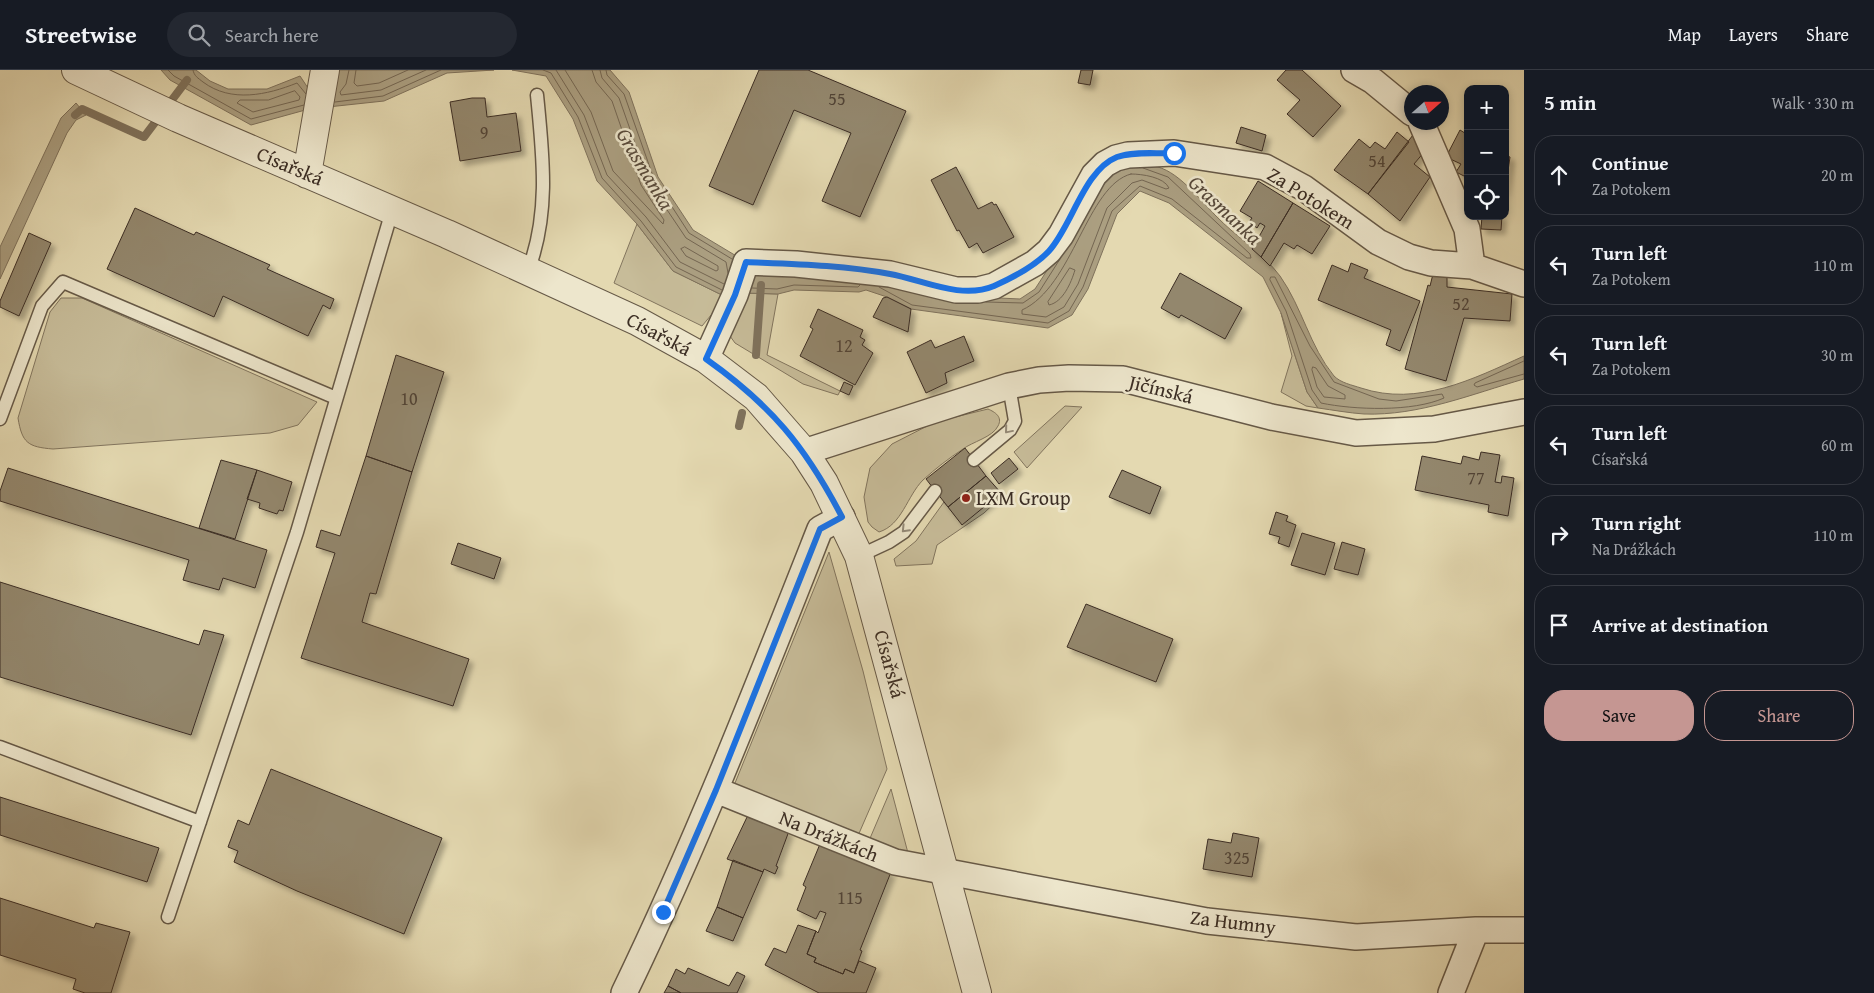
<!DOCTYPE html>
<html lang="en">
<head>
<meta charset="utf-8">
<style>
  :root { --surface:#171b24; --page:#242831; --text:#f1f3f6; --muted:#9ea1a6; --line:#363941; --accent:#c59692 }
  body { margin:0; font-family:"Gentium Book Plus",serif; background:var(--page); color:var(--text) }
  .controls { position:absolute; right:15px; top:15px; display:grid; overflow:hidden; border-radius:10px; box-shadow:0 2px 8px #0003 }
  .controls button { width:45px; height:45px; display:grid; place-items:center; padding:0; border:0; border-bottom:1px solid var(--line); background:var(--surface); color:var(--text); font:25px sans-serif }
  .compass { position:absolute; left:1404px; top:15px; width:45px; height:45px; border-radius:50%; background:var(--surface); box-shadow:0 2px 8px #0003; rotate:69deg }
  .stop { position:absolute; width:15px; height:15px; margin:-11px; border:4px solid #1a73e8; border-radius:50%; background:#fff }
  .stop.end { background:#1a73e8; border-color:#fff; box-shadow:0 1px 5px #0008 }
  .list { margin:0; padding:0; list-style:none }
  h2 { display:flex; justify-content:space-between; align-items:center; height:65px; margin:0; padding:0 20px; font-size:21px }
  h2 small { font-size:16px; font-weight:400; color:var(--muted) }
  .list li { display:grid; grid-template-columns:32px 1fr auto; gap:15px; align-items:center; box-sizing:border-box; height:80px; margin:0 10px 10px; padding:0 10px; border:1px solid var(--line); border-radius:20px }
  .list b { display:block; font-size:19px; white-space:nowrap }
  .list p { margin:0; font-size:16px; white-space:nowrap; color:var(--muted) }
  .list em { font-size:16px; font-style:normal; color:var(--muted) }
  .actions { display:flex; gap:10px; padding:15px 20px }
  .actions a { flex:1; padding:11px 0; border:1px solid var(--accent); border-radius:20px; text-align:center; font-size:18px; color:var(--accent) }
  .actions .main { background:var(--accent); color:#111 }
  .icon { flex:none; width:28px; height:28px; fill:none; stroke:currentColor; stroke-width:2; stroke-linecap:round; stroke-linejoin:round }
  .map { position:relative; flex:none; width:1524px; height:923px; overflow:hidden }
  header { display:flex; align-items:center; gap:30px; box-sizing:border-box; height:70px; padding:0 25px; background:var(--surface); border-bottom:1px solid var(--line) }
  header strong { font-size:24px }
  nav { display:flex; gap:28px; margin-inline-start:auto; font-size:18px }
  .search { width:350px; height:45px; background:var(--page); display:flex; align-items:center; gap:12px; box-sizing:border-box; padding:0 18px; border-radius:28px; color:var(--muted); font-size:19px }
  main { display:flex }
  aside { flex:1; background:var(--surface) }
  .map>svg:first-child { display:block }
  .green { fill:#c7bc99; stroke:#82755e }
  .water { fill:#ab9f81; stroke:#7f725c }
  .lines { fill:none; stroke-linecap:round; stroke-linejoin:round }
  .shore { stroke:#746652; stroke-width:1 }
  .stream { stroke:#7f725c; stroke-width:8 }
  .building { fill:#93876d; stroke:#3c2e24; filter:url(#shadow) }
  .service-casing { stroke:#665947; stroke-width:15 }
  .minor-casing { stroke:#665947; stroke-width:28 }
  .tertiary-casing { stroke:#665947; stroke-width:30 }
  .service { stroke:#ede6cc; stroke-width:12 }
  .minor { stroke:#ede6cc; stroke-width:25 }
  .tertiary { stroke:#ede6cc; stroke-width:28 }
  .oneway { stroke:#948a78 }
  .route { stroke:#1a73e8; stroke-width:6 }
  .poi-dot { fill:#8f2418; stroke:#ede6cc; stroke-width:2 }
  .labels { text-anchor:middle; stroke-width:5; stroke-linejoin:round; paint-order:stroke }
  .number-label { font-size:18px; fill:#524436 }
  .street-label { font-size:20px; fill:#3c2e24; stroke:#ede6cc }
  .poi-label { font-size:20px; fill:#3c2e24; stroke:#ede6cc; text-anchor:start }
  .water-label { font-size:21px; font-style:italic; fill:#584a3b; stroke:#ede6cc }
</style>
</head>
<body>
<header>
<strong>Streetwise</strong>
<div class="search"><svg class="icon" aria-label="search" viewBox="0 0 24 24"><circle cx="10" cy="10" r="6"/><path d="M15 15l6 6"/></svg>Search here</div>
<nav><a>Map</a><a>Layers</a><a>Share</a></nav>
</header>
<main>
<div class="map">
<svg width="1524" height="923" viewBox="0 0 1524 923">
  <defs>
    <filter id="shadow"><feDropShadow dx="4.5" dy="4.5" stdDeviation="2.5" flood-color="#0004"/></filter>
  </defs>
  <rect width="100%" height="100%" fill="#e4d9b1"/>
  <filter id="stains"><feTurbulence type="fractalNoise" baseFrequency=".004" numOctaves="4"/><feColorMatrix values="0 0 0 0 .2 0 0 0 0 .09 0 0 0 0 .02 0 0 0 .5 -.17"/></filter>
  <radialGradient id="worn" r=".72"><stop offset=".6" stop-color="#630" stop-opacity="0"/><stop offset="1" stop-color="#630" stop-opacity=".3"/></radialGradient>
  <path class="green" d="M637,154L673,201L726,227L702,256L614,213Z
    M743,223L778,224L767,285L840,321L838,325L803,314L735,273L730,266Z
    M61,228H82L317,332L298,355L270,363L53,379C28,377 22,373 18,348L50,242Z
    M1281,243L1307,322L1318,338L1306,336L1281,322L1292,286Z
    M1065,336L1082,337L1027,398L1014,382Z
    M988,339C995,342 1003,347 998,356C993,367 972,372 963,379C949,388 935,399 923,410C907,426 902,455 879,462L872,457L868,452L864,427L870,398L892,374L935,352Z
    M1001,423L1002,425L1000,428L984,443L937,475L932,494L896,496L894,489L916,471L944,432L962,454Z
    M829,482L863,601L887,699L857,768L733,718Z
    M891,719L908,783L868,773Z"/>
  <path class="water" d="M161,0H196L210,11L228,19H267L300,6L310,21L338,0H494L447,3L384,31L309,39L251,55L170,10Z
    M512,0H610L629,22L658,107L693,160L738,187L796,202L979,227L1020,229L1035,219L1068,168L1091,122L1119,96C1130,96 1142,95 1153,96C1177,99 1199,129 1216,146C1236,167 1263,183 1280,206C1302,237 1310,277 1334,306C1341,313 1352,315 1361,318C1418,337 1473,309 1524,286V309C1472,324 1419,346 1364,344C1349,343 1333,340 1318,338L1307,322L1281,243L1263,207L1169,133L1140,121L1117,144L1088,219L1072,245L1048,258L911,239L887,227L866,220L859,222L794,220L778,224L743,223L726,227L673,201L637,154L597,111L573,49L546,6Z
    M76,33L86,45L76,50L67,63L0,209V177L61,48Z"/>
  <g class="lines">
    <path class="shore" d="M168,0L174,6L251,49L304,35
      M193,0C194,6 198,8 203,12C231,33 267,25 297,13L306,24
      M349,0L346,14L340,22L341,25L381,20L426,0
      M356,0L354,13L357,16L379,13L408,0
      M543,0L551,3L578,47L602,108L641,151L676,197L722,220
      M556,0L584,45L607,105L646,147L680,192L724,214
      M565,0L591,42L613,101L663,154L664,150L641,115L612,31L596,12L592,0
      M600,0L602,8L619,28L649,113L686,168L726,192L728,203
      M606,0L607,5L624,24L654,109L689,163L732,189
      M295,21L300,27L299,30L253,42L237,33L240,30H268Z
      M335,32L383,26L441,0
      M1131,104C1142,104 1164,107 1169,118L1166,119L1142,110L1132,113L1107,138L1078,214L1064,237L1046,247L1022,244V240C1073,217 1087,115 1131,104Z
      M685,177L718,196V200L716,201L686,186L681,179Z
      M1070,198L1075,200C1071,213 1063,232 1049,235L1048,232Z
      M1271,207H1275L1310,276L1334,312L1379,329L1396,331L1442,324L1444,328C1413,342 1354,340 1321,333L1312,320L1286,241L1270,210Z
      M879,217L912,235L1048,253L1069,241L1083,217L1112,141L1140,116L1172,129L1247,188H1251L1250,184L1168,107L1143,98
      M752,218L777,219L794,215L858,217L860,215
      M986,232L1023,233L1039,222L1060,189
      M1524,291L1475,313L1474,315L1477,317L1524,304
      M1313,297L1316,298L1328,316L1345,325V329L1324,327L1317,317L1312,300Z"/>
    <path class="stream" d="M75,45L82,39L144,67L187,10
      M756,285L761,215
      M739,356L742,343"/>
  </g>
  <path class="building" d="M759,0H808L906,41L860,147L822,131L851,63L794,40L753,135L709,116Z
    M1081,0H1093L1090,15L1078,13Z
    M1286,0H1302L1341,36L1313,67L1287,44L1300,30L1277,10Z
    M472,28H485L487,47L516,43L521,81L460,91L450,32Z
    M1241,57L1266,65L1262,81L1236,73Z
    M1460,60L1468,65V108L1456,102L1461,94L1446,87Z
    M1416,61L1425,81L1414,94L1430,107L1400,151L1368,124Z
    M1397,62L1409,72L1368,124L1334,100L1359,69L1370,78L1375,72L1385,79Z
    M1505,85L1510,87L1505,122Z
    M956,97L978,139L992,132L994,135L996,134L1014,167L983,183L977,173L969,178L959,160L957,161L931,110Z
    M1258,111L1293,133L1261,187L1252,179L1265,156L1260,153L1257,158L1249,152L1252,148L1240,141Z
    M1293,133L1330,156L1312,184L1297,175L1294,179L1284,173L1270,196L1261,187Z
    M135,138L194,165L196,162L270,195L267,199L334,229L330,239L323,235L308,266L223,226L214,247L107,199Z
    M1482,146H1502L1501,160L1481,159Z
    M29,163L51,173L19,246L0,237V231Z
    M1351,193L1368,200L1364,208L1420,231L1400,281L1386,275L1391,260L1318,230L1332,195L1348,202Z
    M1180,203L1242,238L1225,269L1181,245L1179,248L1161,238Z
    M1433,204L1447,205V217L1512,224L1510,251L1464,248L1446,311L1405,299L1428,215L1430,216Z
    M887,227L911,239L908,262L873,247L883,228Z
    M818,239L863,260L860,267L865,270L862,275L873,283L855,315L800,286L813,259L810,257Z
    M964,266L974,291L945,303L947,313L926,323L907,282L931,270L935,278Z
    M396,285L444,302L412,402L366,386Z
    M844,312L853,316L849,325L840,321Z
    M965,378L986,406L948,437L926,409Z
    M1481,382L1500,385L1495,412L1501,413L1502,406L1514,408L1508,446L1488,442L1489,435L1415,420L1422,386L1461,394L1463,386L1479,390Z
    M366,386L412,402L376,524L370,523L362,552L469,589L453,636L301,588L335,483L316,477L321,460L340,466Z
    M1009,388L1018,399L999,414L991,403Z
    M221,390L257,400L235,469L199,458Z
    M8,398L267,480L255,518L223,508L219,520L183,510L189,490L0,431V421Z
    M257,400L292,412L283,441L279,440L277,444L259,438L260,433L247,429Z
    M1122,400L1161,417L1150,444L1109,427Z
    M986,406L1001,423L962,455L948,437Z
    M1276,442L1288,446L1286,451L1296,455L1289,477L1278,473L1280,467L1269,464Z
    M1302,463L1335,473L1325,505L1291,495Z
    M1342,472L1365,479L1358,505L1334,499Z
    M458,473L501,488L494,509L451,494Z
    M0,512L199,575L204,560L224,565L191,665L0,607Z
    M1086,534L1173,569L1156,612L1067,577Z
    M271,699L442,768L404,864L297,821L234,792L238,781L228,777L238,750L249,755Z
    M0,727L159,778L147,812L0,765Z
    M748,745L789,761L776,796L778,797L775,804L764,799L763,802L727,789Z
    M1233,763L1259,768L1252,807L1203,799L1208,769L1231,773Z
    M820,774L891,802L860,880L862,881L854,903L845,899L843,904L814,892L816,888L807,884L816,861L818,863L826,843L820,841L816,849L797,840L806,817L803,815Z
    M733,790L763,802L743,848L717,837Z
    M0,828L94,858L96,853L130,862L111,923H85L73,919L76,909L0,885Z
    M717,837L743,848L733,871L706,861Z
    M798,855L816,861L807,884L816,888L814,892L843,904L845,899L854,903L859,891L876,898L866,923H819L765,895L774,878L786,883Z
    M688,898L729,916L737,902L745,906L737,923H681L668,916L676,899L685,904Z
    M668,916L681,923H664Z"/>
  <g class="lines">
    <defs>
      <path id="service" d="M528,201C550,143 543,86 537,25
        M0,349L42,236L63,212L336,328
        M974,390L1010,360L1015,351L1009,316
        M859,486L889,472L904,462L935,421
        M0,677L200,752
        M168,847L297,462L392,141"/>
      <path id="minor" d="M1354,0L1373,11L1412,43
        M1421,52L1467,159L1472,196
        M706,289L735,225L746,192L796,194L890,204L956,220H978L994,216L1035,193L1049,181L1061,165L1094,105L1105,94L1116,88L1128,85L1174,83L1265,97L1304,118L1378,172L1409,187L1431,193L1472,196L1524,214
        M804,382L1009,316L1039,310L1069,308L1123,309L1271,347L1356,363L1434,359L1524,342
        M716,720L895,792L1207,851L1356,867L1476,860H1524
        M624,923C697,772 758,616 820,459L842,447
        M1451,923L1476,860"/>
      <path id="tertiary" d="M76,0L178,48L447,164L637,251L706,289L756,327L804,382L824,413L859,486L977,923
        M307,104L325,0"/>
    </defs>
    <use href="#service" class="service-casing"/>
    <use href="#minor" class="minor-casing"/>
    <use href="#tertiary" class="tertiary-casing"/>
    <use href="#service" class="service"/>
    <use href="#minor" class="minor"/>
    <use href="#tertiary" class="tertiary"/>
  </g>
  <defs><path id="oneway-chevron" d="M-2-3.5L2.5 0L-2 3.5" fill="none" stroke-width="1.6" stroke-linecap="round" stroke-linejoin="round" transform="scale(1.25)"/></defs>
  <g class="oneway">
    <use href="#oneway-chevron" transform="translate(1008 360) rotate(130)"/>
    <use href="#oneway-chevron" transform="translate(905 459) rotate(134)"/>
  </g>
  <g class="lines">
    <path class="route" d="M663,842L716,720L820,459L842,447C805,376 771,335 706,289L735,225L746,192C794,194 843,195 890,204C923,210 961,230 994,216C1012,208 1035,196 1049,181C1072,156 1084,100 1117,87C1134,81 1156,84 1174,83"/>
  </g>
  <circle class="poi-dot" cx="966" cy="428" r="5"/>
  <g class="labels">
    <g class="number-label">
      <text x="837" y="35">55</text>
      <text x="484" y="69">9</text>
      <text x="1377" y="97">54</text>
      <text x="1461" y="240">52</text>
      <text x="844" y="282">12</text>
      <text x="409" y="335">10</text>
      <text x="1476" y="414">77</text>
      <text x="1237" y="794">325</text>
      <text x="850" y="834">115</text>
    </g>
    <g class="street-label">
      <text transform="translate(290 96) rotate(23)" y="7">Císařská</text>
      <text transform="translate(1311 128) rotate(32)" y="7">Za Potokem</text>
      <text transform="translate(659 264) rotate(28)" y="7">Císařská</text>
      <text transform="translate(1161 319) rotate(14)" y="7">Jičínská</text>
      <text transform="translate(890 594) rotate(75)" y="7">Císařská</text>
      <text transform="translate(829 766) rotate(22)" y="7">Na Drážkách</text>
      <text transform="translate(1233 852) rotate(7)" y="7">Za Humny</text>
    </g>
    <g class="poi-label">
      <text x="976" y="435">LXM Group</text>
    </g>
    <g class="water-label">
      <text transform="translate(645 99) rotate(59)" y="7">Grasmanka</text>
      <text transform="translate(1225 140) rotate(43)" y="7">Grasmanka</text>
    </g>
  </g>
  <rect width="100%" height="100%" filter="url(#stains)"/>
  <rect width="100%" height="100%" fill="url(#worn)"/>
</svg>
<div class="controls">
<button>+</button>
<button>−</button>
<button><svg class="icon" aria-label="locate" viewBox="0 0 24 24"><circle cx="12" cy="12" r="6"/><path d="M12 2v4M12 18v4M2 12h4M18 12h4"/></svg></button>
</div>
<svg class="compass" viewBox="-18 -18 36 36"><path d="M0-13l5 13h-10z" fill="#e53935"/><path d="M0 13l5-13h-10z" fill="#9ea1a6"/></svg>
<div class="stop" style="left:1174px;top:83px"></div>
<div class="stop end" style="left:663px;top:842px"></div>
</div>
<aside>
<h2>5 min<small>Walk · 330 m</small></h2>
<ul class="list">
<li><svg class="icon" aria-label="ahead" viewBox="0 0 24 24"><path d="M12 20V5M6 11l6-6 6 6"/></svg><div><b>Continue</b><p>Za Potokem</p></div><em>20 m</em></li>
<li><svg class="icon" aria-label="left" viewBox="0 0 24 24"><path d="M17 20v-9H6M10 6l-5 5 5 5"/></svg><div><b>Turn left</b><p>Za Potokem</p></div><em>110 m</em></li>
<li><svg class="icon" aria-label="left" viewBox="0 0 24 24"><path d="M17 20v-9H6M10 6l-5 5 5 5"/></svg><div><b>Turn left</b><p>Za Potokem</p></div><em>30 m</em></li>
<li><svg class="icon" aria-label="left" viewBox="0 0 24 24"><path d="M17 20v-9H6M10 6l-5 5 5 5"/></svg><div><b>Turn left</b><p>Císařská</p></div><em>60 m</em></li>
<li><svg class="icon" aria-label="right" viewBox="0 0 24 24"><path d="M7 20v-9h11M14 6l5 5-5 5"/></svg><div><b>Turn right</b><p>Na Drážkách</p></div><em>110 m</em></li>
<li><svg class="icon" aria-label="arrive" viewBox="0 0 24 24"><path d="M6 21V4h12l-3 4 3 4H6"/></svg><div><b>Arrive at destination</b></div></li>
</ul>
<div class="actions"><a class="main">Save</a><a>Share</a></div>
</aside>
</main>
</body>
</html>
